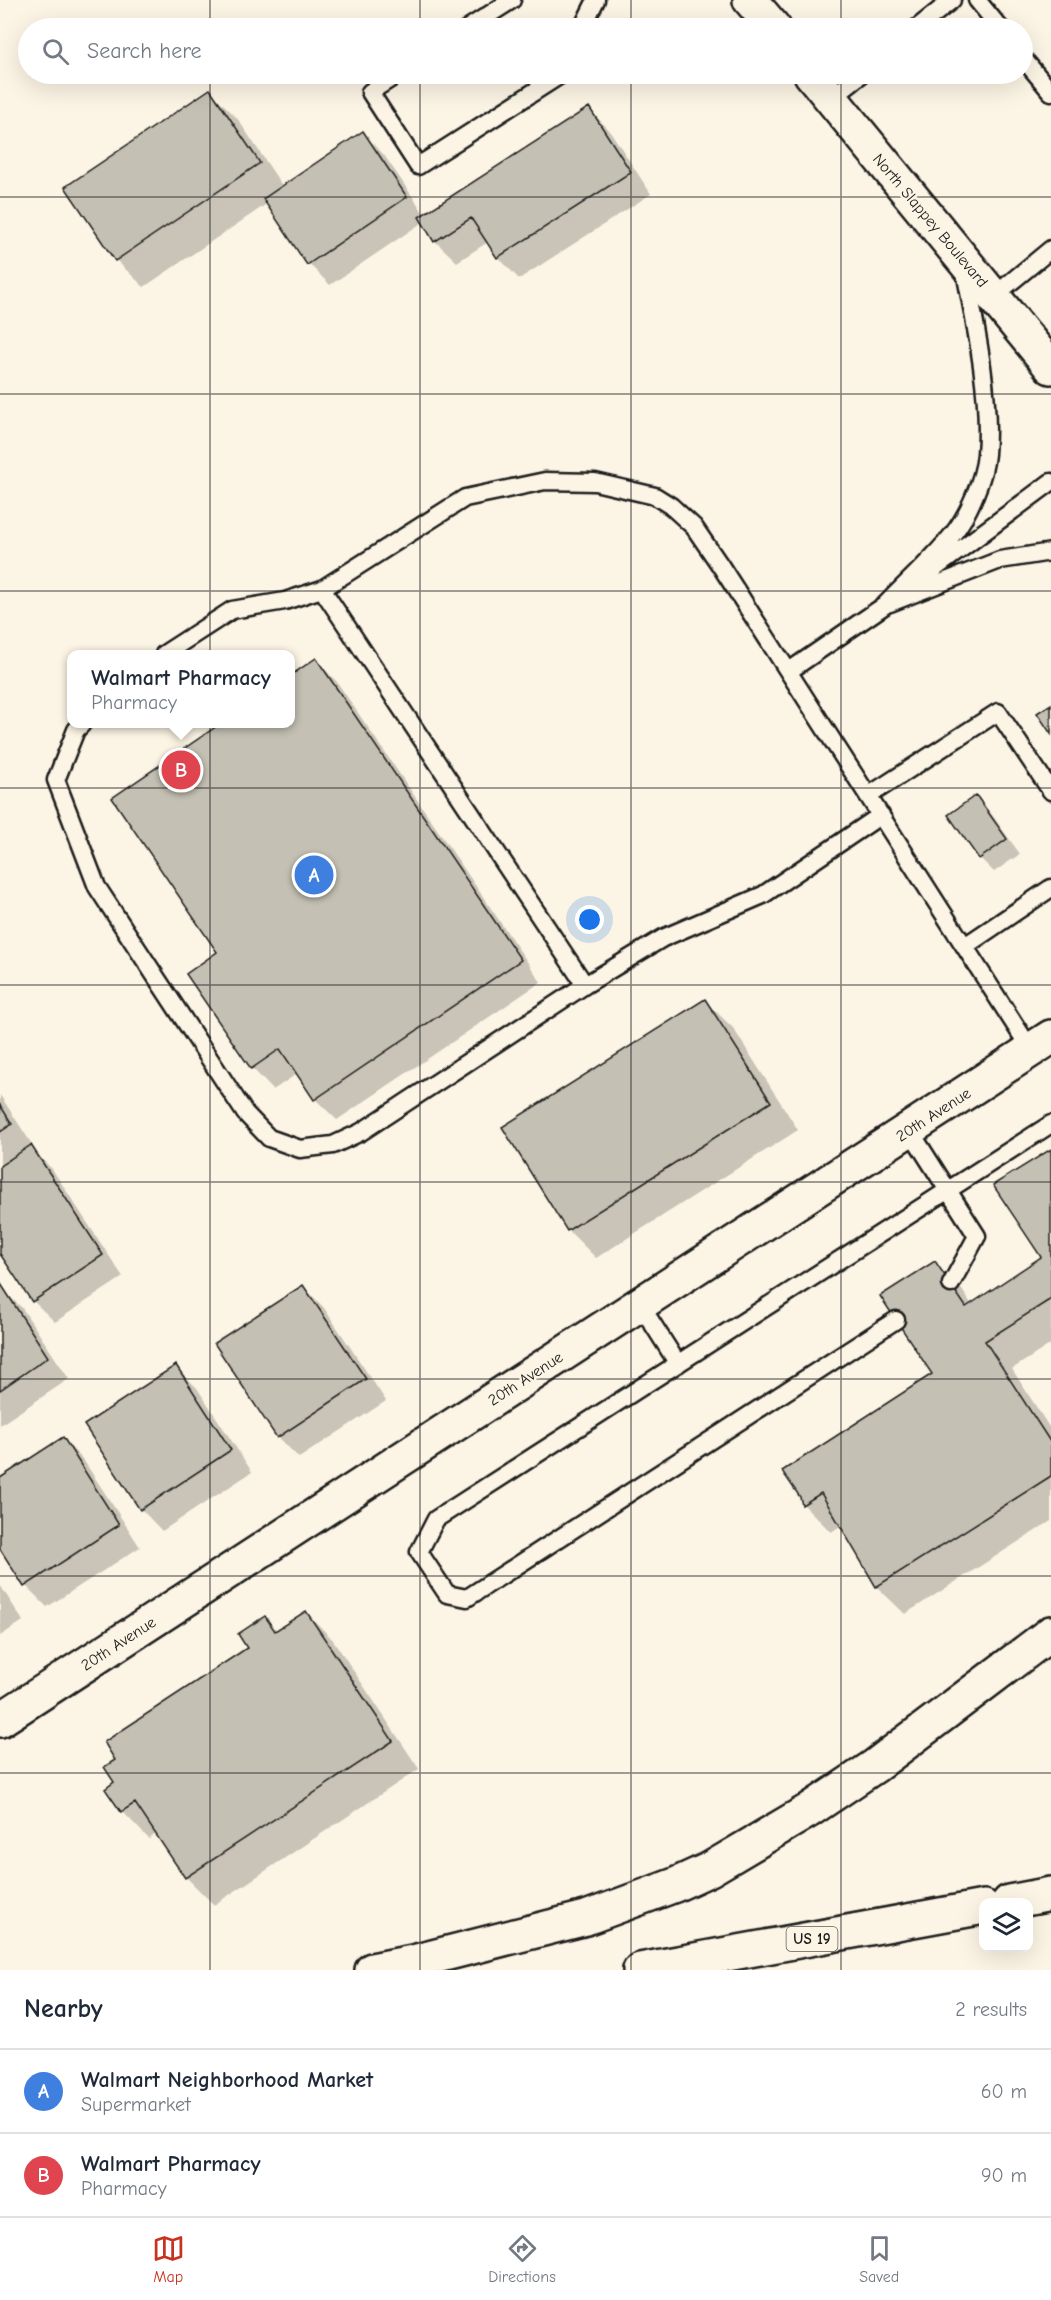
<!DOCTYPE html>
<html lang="en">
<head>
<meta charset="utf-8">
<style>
  :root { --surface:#fff; --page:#f6f6f7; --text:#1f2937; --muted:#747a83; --line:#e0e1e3; --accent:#c8321e }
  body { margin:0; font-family:"Comic Neue",sans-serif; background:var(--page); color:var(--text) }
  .controls { position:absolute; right:18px; bottom:18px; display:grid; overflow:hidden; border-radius:12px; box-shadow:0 6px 24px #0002 }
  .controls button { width:54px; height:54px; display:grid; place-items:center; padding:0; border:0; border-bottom:2px solid var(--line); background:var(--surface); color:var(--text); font:30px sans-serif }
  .you { position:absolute; left:590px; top:920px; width:21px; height:21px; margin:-15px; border:4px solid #fff; border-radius:50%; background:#1a73e8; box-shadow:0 0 0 9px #1a73e833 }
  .badge { display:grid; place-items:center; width:39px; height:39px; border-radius:50%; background:var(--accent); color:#fff; font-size:20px; font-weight:700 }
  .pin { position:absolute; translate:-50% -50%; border:3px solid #fff; box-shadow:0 2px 6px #0006 }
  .popup { position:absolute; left:67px; top:650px; width:228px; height:78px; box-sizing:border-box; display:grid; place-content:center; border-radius:12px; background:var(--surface); filter:drop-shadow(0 2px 4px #0005); font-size:20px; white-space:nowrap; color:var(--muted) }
  .popup b { font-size:22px; color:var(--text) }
  .popup::after { content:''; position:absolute; left:50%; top:100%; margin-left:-12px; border:12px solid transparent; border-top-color:var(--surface) }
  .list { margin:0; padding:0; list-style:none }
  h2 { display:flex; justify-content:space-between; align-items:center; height:78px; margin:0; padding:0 24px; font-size:26px }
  h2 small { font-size:20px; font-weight:400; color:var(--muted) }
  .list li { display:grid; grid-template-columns:39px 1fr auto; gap:18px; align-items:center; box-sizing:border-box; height:84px; padding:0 24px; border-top:2px solid var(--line) }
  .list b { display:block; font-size:22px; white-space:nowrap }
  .list p { margin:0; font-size:20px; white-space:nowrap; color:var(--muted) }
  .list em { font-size:20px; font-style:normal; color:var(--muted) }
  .icon { flex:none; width:33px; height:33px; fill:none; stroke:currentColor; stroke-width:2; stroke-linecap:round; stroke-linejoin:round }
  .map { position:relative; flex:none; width:1051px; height:1970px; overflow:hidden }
  .search { position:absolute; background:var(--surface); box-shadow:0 6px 24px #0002; left:18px; right:18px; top:18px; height:66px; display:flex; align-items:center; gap:15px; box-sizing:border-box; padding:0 21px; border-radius:33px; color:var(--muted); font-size:22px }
  .sheet { height:246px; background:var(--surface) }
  nav { display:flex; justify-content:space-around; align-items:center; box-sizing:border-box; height:84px; border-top:2px solid var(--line); background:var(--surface); font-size:16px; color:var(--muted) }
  nav a { display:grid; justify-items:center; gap:3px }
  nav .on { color:var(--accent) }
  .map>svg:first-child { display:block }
  .shadow { fill:#0003 }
  .building { fill:#c4c0b3; stroke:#1c1c1c; stroke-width:1.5 }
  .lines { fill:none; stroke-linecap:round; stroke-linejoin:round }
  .service-casing { stroke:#1c1c1c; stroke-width:21 }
  .minor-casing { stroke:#1c1c1c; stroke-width:38 }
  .primary-casing { stroke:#1c1c1c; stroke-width:38 }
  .motorway-casing { stroke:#1c1c1c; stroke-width:38 }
  .service { stroke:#fcf5e5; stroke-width:16 }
  .minor { stroke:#fcf5e5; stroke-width:33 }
  .primary { stroke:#fcf5e5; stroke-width:33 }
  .motorway { stroke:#fcf5e5; stroke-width:33 }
  .grid { fill:none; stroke:#1c1c1c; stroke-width:1.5; stroke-opacity:0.55 }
  .labels { text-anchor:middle; stroke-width:5; stroke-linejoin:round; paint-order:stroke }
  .shield { fill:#fcf5e5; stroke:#5f5d58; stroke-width:1.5 }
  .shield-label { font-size:15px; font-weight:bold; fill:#1c1c1c }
  .street-label { font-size:16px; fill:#1c1c1c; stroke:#fcf5e5 }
</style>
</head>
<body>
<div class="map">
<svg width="1051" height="1970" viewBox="0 0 1051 1970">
  <rect width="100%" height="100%" fill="#fcf5e5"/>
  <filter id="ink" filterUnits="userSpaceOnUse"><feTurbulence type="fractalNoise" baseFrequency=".0167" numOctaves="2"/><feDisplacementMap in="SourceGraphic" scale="12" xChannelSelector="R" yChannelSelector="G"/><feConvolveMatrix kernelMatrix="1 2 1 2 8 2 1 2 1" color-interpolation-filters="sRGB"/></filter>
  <g filter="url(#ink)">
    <path class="shadow" d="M210,91L237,118L283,187L363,133L384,155L425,215L589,109L610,131L651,194L519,279L498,257L488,242L457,262L435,241L423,222L330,285L309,264L268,203L144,287L116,260Z
      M316,660L337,682L541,982L337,1120L315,1099L298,1073L273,1090L252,1068L219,953L114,798L223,724H290Z
      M976,797L990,812L1020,854L994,872L980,858Z
      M705,1001L733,1028L798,1130L596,1258L568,1230Z
      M0,1095L33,1146L31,1148L52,1169L123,1277L55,1322L33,1301L0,1251Z
      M1051,1151V1344L1012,1369L1051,1430V1521L905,1614L877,1587L842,1525L831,1532L804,1505L801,1497L934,1375L935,1263L962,1290L972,1305L1043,1257Z
      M303,1286L324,1308L386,1401L299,1458L278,1437Z
      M0,1287L22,1308L69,1379L0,1425Z
      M176,1367L197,1388L252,1472L162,1531L141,1509Z
      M63,1439L84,1461L140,1547L47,1607L26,1586L0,1546V1480Z
      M0,1585L23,1621L0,1636Z
      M306,1612L333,1640L419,1769L214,1905L186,1877L157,1833L149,1839L122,1811L117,1783V1760L249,1648L264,1618L277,1631Z"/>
    <path class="building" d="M210,89L260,163L115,261L65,187Z
      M589,107L631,172L497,258L471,218L434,242L419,217Z
      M363,131L407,197L307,265L263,199Z
      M316,658L521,960L314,1100L280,1049L251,1069L186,974L217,952L112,798L220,724H290V676Z
      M1051,704V734L1037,713Z
      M976,795L1007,839L979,859L948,815Z
      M705,999L771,1102L567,1231L502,1127Z
      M0,1105L12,1124L0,1132Z
      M31,1145L103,1255L32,1302L0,1254V1166Z
      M1051,1149V1299L985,1341L1051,1443V1476L876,1587L821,1493L802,1505L800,1497L782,1471L932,1374L880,1296L935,1261L966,1307L1041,1257L993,1185Z
      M1,1284L48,1357L0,1390V1285Z
      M303,1285L366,1379L277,1438L214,1343Z
      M176,1365L231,1450L140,1510L84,1425Z
      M63,1437L119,1525L24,1587L0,1549V1478Z
      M306,1611L393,1741L185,1878L135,1803L121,1812L105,1789L114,1782L104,1767L115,1760L104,1742L247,1648L238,1634L265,1616L275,1631Z"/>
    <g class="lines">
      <defs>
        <path id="service" d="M977,0L1000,28
          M468,28L512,0
          M582,28L596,0
          M917,28L952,0
          M1022,57L1051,92
          M398,74L370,92L418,166L562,74
          M831,98L862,74
          M994,296L1051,249
          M922,578L1051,482
          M322,589L585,985
          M890,603L1000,560L1051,552
          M886,604C908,581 933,559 953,534C968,515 984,479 986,454C991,398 976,327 965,272
          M164,654L232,610L285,601L322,589L465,498L545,481L595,482L655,496L671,506L694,527L720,565L1031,1050
          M789,671L894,599
          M82,724L76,730L56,780L97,887L245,1113L269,1138L300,1149L333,1145L361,1132L585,985L663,938L763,895L881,815
          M868,796L998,712L1051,791
          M965,946L1051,888
          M909,1129L977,1236L951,1284
          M640,1304L678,1364
          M896,1320L467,1598L447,1594L419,1552L436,1519L1051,1124"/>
        <path id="minor" d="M0,1720L1051,1037"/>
        <path id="primary" d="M750,0L774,28
          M811,74L1051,367"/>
        <path id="motorway" d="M1009,1902L1051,1894
          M372,1970L413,1962L586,1918L675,1885L710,1869L808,1811L875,1766L1051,1633
          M640,1970L984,1907"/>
      </defs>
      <use href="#service" class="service-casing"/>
      <use href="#minor" class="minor-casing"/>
      <use href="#primary" class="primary-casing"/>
      <use href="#motorway" class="motorway-casing"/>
      <use href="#service" class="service"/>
      <use href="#minor" class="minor"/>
      <use href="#primary" class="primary"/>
      <use href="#motorway" class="motorway"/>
    </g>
  </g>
  <path class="grid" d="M210,0V28M420,0V28M631,0V28M841,0V28M210,74V1970M420,74V1970M631,74V1970M841,74V1970M0,197H1051M0,394H1051M0,591H1051M0,788H1051M0,985H1051M0,1182H1051M0,1379H1051M0,1576H1051M0,1773H1051"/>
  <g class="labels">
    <rect class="shield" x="786.5" y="1927" width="51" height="24" rx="4.5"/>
    <g class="shield-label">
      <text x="812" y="1944">US 19</text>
    </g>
    <g class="street-label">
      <text transform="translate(931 220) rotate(50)" y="6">North Slappey Boulevard</text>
      <text transform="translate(933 1114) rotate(-33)" y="6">20th Avenue</text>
      <text transform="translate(525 1378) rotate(-33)" y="6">20th Avenue</text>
      <text transform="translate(118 1643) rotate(-33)" y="6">20th Avenue</text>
    </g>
  </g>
</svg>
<div class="controls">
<button><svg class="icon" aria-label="layers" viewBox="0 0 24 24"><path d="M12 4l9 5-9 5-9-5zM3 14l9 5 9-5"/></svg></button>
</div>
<div class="you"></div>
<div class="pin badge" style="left:314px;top:875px;background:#3f7fe0">A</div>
<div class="pin badge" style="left:181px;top:770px;background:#e0444e">B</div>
<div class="popup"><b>Walmart Pharmacy</b>Pharmacy</div>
<div class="search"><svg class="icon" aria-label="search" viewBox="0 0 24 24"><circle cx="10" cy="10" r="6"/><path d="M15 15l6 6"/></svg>Search here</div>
</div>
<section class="sheet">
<h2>Nearby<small>2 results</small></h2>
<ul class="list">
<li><span class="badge" style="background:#3f7fe0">A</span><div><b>Walmart Neighborhood Market</b><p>Supermarket</p></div><em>60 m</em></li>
<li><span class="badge" style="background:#e0444e">B</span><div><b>Walmart Pharmacy</b><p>Pharmacy</p></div><em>90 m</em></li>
</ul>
</section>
<nav>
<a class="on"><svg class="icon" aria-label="map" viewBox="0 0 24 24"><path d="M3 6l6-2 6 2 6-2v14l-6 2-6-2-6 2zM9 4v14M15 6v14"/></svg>Map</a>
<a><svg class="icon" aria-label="directions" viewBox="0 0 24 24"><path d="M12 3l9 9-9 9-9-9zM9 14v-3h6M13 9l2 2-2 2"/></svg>Directions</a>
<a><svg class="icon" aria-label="saved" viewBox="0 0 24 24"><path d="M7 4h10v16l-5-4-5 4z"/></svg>Saved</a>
</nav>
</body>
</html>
